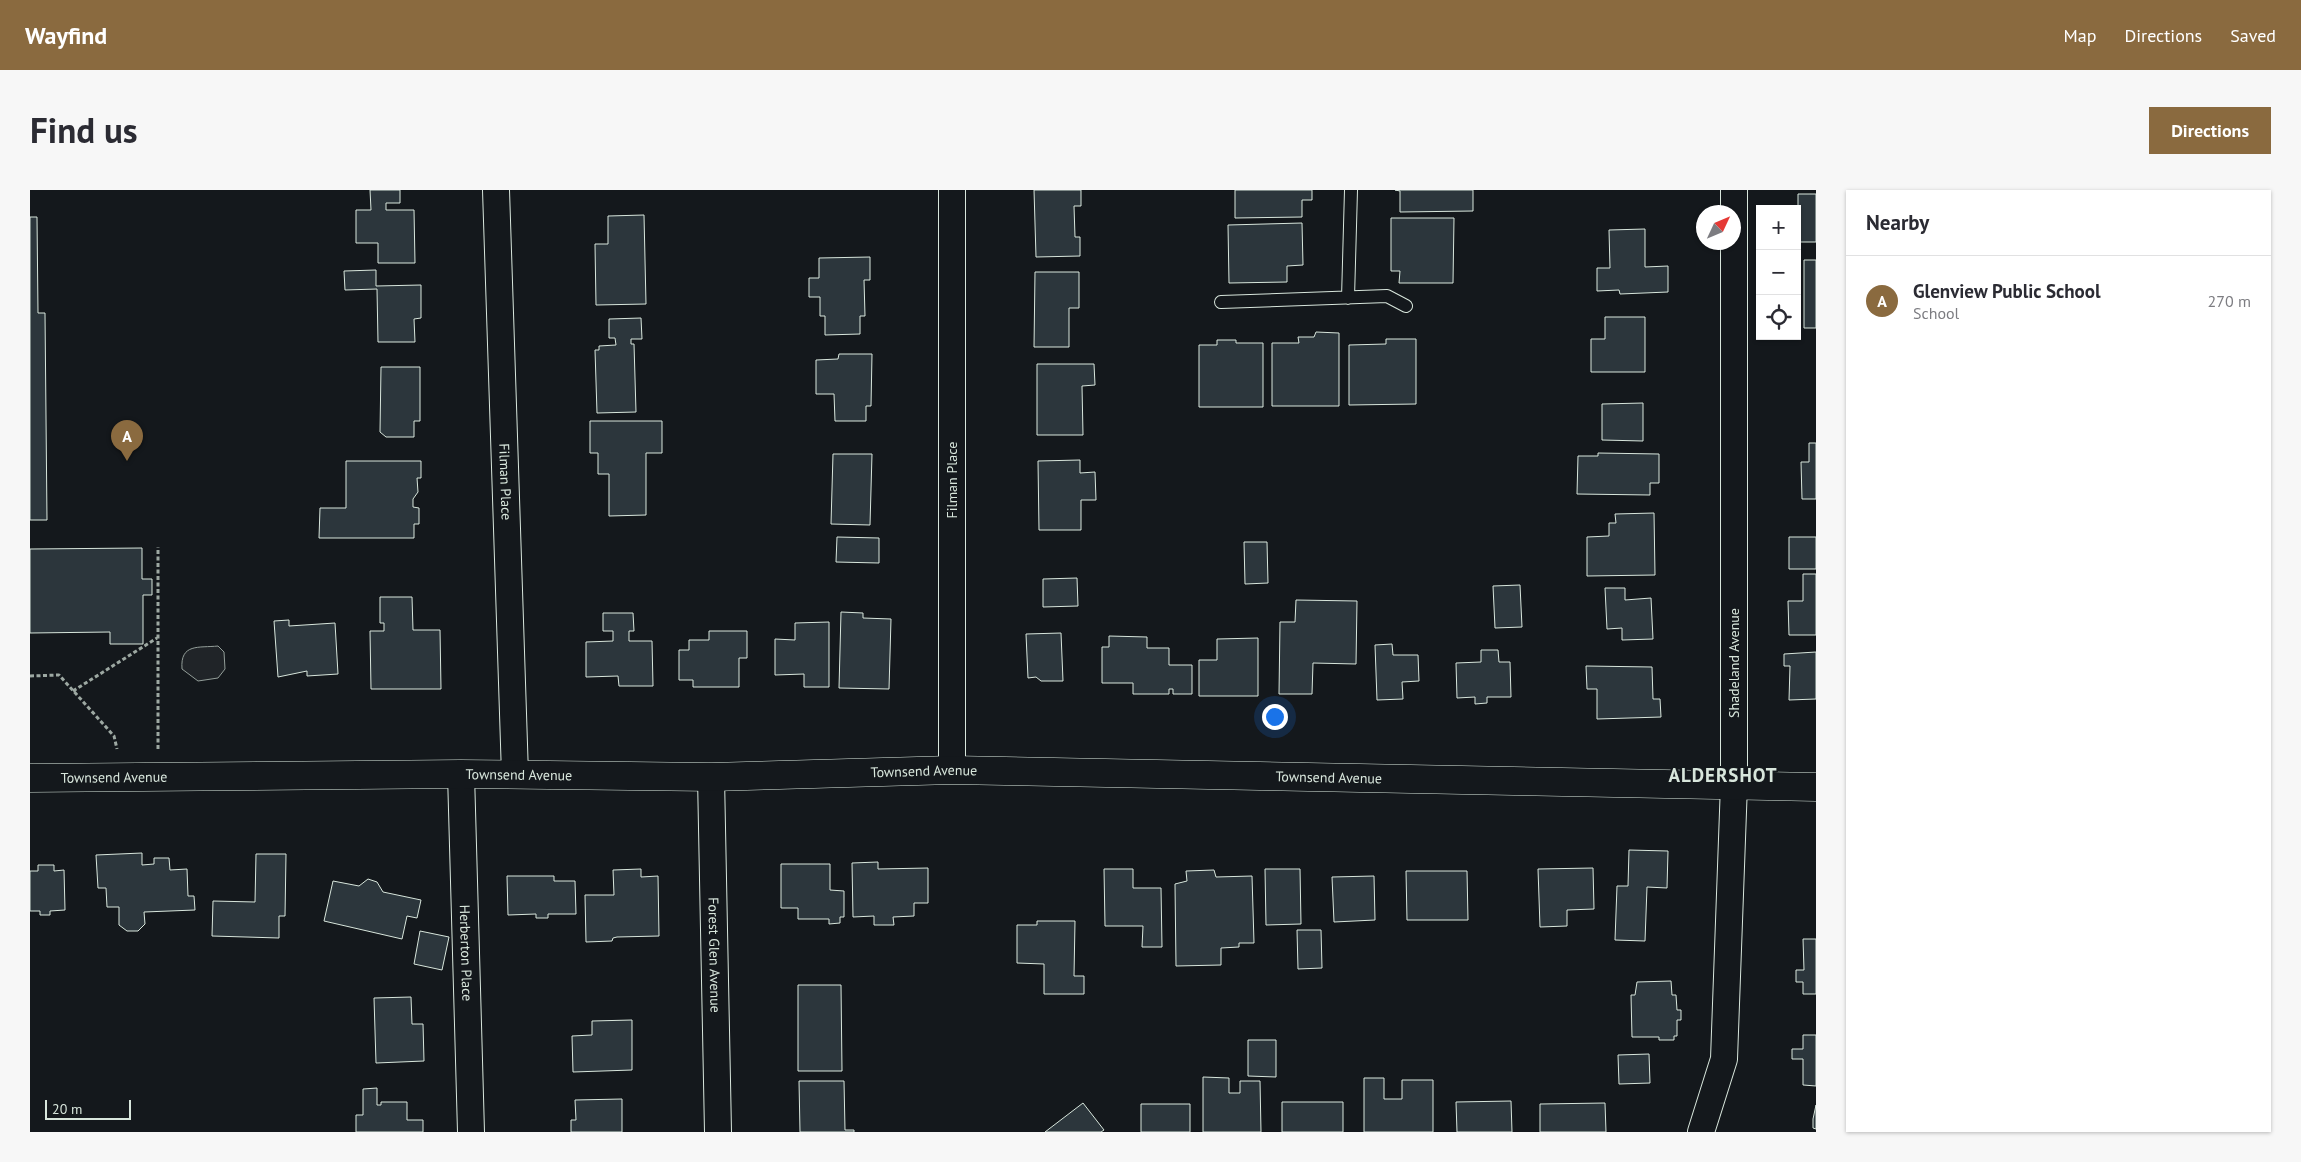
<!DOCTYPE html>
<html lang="en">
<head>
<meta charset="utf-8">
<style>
  :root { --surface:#fff; --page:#f7f7f7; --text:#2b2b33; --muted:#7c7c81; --line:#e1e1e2; --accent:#8a6a3f }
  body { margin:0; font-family:"PT Sans",sans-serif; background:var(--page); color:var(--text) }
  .controls { position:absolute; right:15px; top:15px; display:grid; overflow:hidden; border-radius:0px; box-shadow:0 1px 4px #0004 }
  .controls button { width:45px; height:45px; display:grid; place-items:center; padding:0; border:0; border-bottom:1px solid var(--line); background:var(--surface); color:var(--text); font:25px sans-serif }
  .compass { position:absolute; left:1666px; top:15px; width:45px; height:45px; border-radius:50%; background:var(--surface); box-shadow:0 1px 4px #0004; rotate:46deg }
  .scale { position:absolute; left:15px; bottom:12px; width:86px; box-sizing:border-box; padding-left:5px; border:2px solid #d8e6dc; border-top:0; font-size:14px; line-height:18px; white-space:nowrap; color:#d8e6dc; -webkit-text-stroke:4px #14181c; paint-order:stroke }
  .you { position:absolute; left:1244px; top:526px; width:18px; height:18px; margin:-12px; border:4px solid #fff; border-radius:50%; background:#1a73e8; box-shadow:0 0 0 8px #1a73e833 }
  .badge { display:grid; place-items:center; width:32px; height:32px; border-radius:50%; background:var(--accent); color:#fff; font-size:16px; font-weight:700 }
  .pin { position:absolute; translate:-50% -41px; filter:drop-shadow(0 1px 2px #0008) }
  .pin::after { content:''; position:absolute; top:26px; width:18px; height:15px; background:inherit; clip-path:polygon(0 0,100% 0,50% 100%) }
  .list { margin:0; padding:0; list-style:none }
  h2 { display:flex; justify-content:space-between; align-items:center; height:65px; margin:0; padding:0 20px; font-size:21px }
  h2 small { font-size:16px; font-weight:400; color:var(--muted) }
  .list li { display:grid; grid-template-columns:32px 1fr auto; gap:15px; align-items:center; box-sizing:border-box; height:90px; padding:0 20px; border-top:1px solid var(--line) }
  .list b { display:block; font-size:19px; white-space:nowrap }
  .list p { margin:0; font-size:16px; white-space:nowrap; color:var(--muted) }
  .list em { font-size:16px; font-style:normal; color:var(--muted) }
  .icon { flex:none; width:28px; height:28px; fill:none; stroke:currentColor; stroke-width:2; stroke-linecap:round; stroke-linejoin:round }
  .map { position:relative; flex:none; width:1786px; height:942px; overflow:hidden; border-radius:0px }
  header { display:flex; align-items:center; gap:30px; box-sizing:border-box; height:70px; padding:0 25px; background:var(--accent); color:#fff }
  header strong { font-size:24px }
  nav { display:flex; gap:28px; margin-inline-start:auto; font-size:18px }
  .intro { display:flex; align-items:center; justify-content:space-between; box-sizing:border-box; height:120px; padding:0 30px }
  h1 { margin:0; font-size:35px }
  .button { padding:12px 22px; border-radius:0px; background:var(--accent); color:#fff; font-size:18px; font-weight:700 }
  main { display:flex; gap:30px; padding:0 30px }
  aside { flex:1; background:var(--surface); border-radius:0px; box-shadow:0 1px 4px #0004 }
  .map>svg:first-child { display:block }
  .green { fill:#202428; stroke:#939e99 }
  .building { fill:#2c363c; stroke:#d8e6dc }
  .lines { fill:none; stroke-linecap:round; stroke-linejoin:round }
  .service-casing { stroke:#d8e6dc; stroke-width:14 }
  .minor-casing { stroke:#d8e6dc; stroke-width:28 }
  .tertiary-casing { stroke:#d8e6dc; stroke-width:29 }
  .path { stroke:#9da8a2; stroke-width:3; stroke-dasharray:4 2.5; stroke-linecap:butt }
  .service { stroke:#14181c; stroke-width:12 }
  .minor { stroke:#14181c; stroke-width:26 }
  .tertiary { stroke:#14181c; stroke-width:28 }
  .labels { text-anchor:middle; stroke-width:4; stroke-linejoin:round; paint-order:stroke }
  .street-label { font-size:14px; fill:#d8e6dc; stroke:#14181c }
  .district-label { font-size:19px; font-weight:bold; letter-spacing:1px; fill:#d8e6dc; stroke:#14181c }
</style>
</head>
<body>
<header>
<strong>Wayfind</strong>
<nav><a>Map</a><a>Directions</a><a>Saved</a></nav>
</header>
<div class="intro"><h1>Find us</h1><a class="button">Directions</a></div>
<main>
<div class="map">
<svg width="1786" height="942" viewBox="0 0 1786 942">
  <rect width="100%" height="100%" fill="#14181c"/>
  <path class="green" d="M188,456L194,462L195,479L188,488L168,491L152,479C150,453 169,458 188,456Z"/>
  <path class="building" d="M340,0H370V13H356V20H384L385,73H348V53H326V20H341Z
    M1004,0H1051V16H1044L1045,47H1050V66L1006,67Z
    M1205,0H1282V10H1272V27L1205,28Z
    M1443,0V21L1370,22V1L1365,0Z
    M1768,4H1786V52H1768Z
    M614,25L616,114L566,115L565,54H578V26Z
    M0,27H7L8,123H15L17,330H0Z
    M1361,28H1424L1423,93H1369L1370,81H1361Z
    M1272,33L1273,75L1257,76V92L1199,93L1198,35Z
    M1615,39V77L1638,76V102L1590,104L1589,100L1567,101V78H1580L1579,40Z
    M840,67V90H834L835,126H830V144L795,145V126H790V107H779V88H789V68Z
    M1774,70H1786V138H1774Z
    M346,80V96L391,95V128L384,129L385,152H348L347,99L315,100L314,81Z
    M1005,82H1049V118H1039V157H1004Z
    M1575,127H1615V182H1561V149H1575Z
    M611,128L612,149H601V154H604L606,222L567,223L565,160H569V156L586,155L585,148H579V129Z
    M1286,142L1309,143V216H1242V153H1269L1268,147H1284Z
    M1356,149H1386V214L1319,215V155L1356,154Z
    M1187,150H1206V153H1233V217H1169V155H1187Z
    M809,164H842L841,216H836V231H805L804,204H786V170L808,169Z
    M1007,174H1064L1065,195L1052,196L1053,245H1007Z
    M351,177H390V231H384V247H356L350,242Z
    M1613,213V251L1572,250V214Z
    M560,231H632V263H616V325L579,326V284H568V263H560Z
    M1779,253H1786V309H1772L1771,272H1779Z
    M1568,263L1629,264V293H1620V305L1547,304L1548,266H1568Z
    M803,264H842L840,335L801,334Z
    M1050,270V283L1065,282L1066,310H1051V340H1009L1008,271Z
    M316,271H391V288H387L388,302L383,309V317L389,318V334H384V348H289L290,318H316Z
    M1624,323L1625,385L1557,386V347L1579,346V333H1586L1585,324Z
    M807,347L849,348V373L806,372Z
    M1759,347H1786V379H1759Z
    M1214,352H1237L1238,393L1215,394Z
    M112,358V389H122V405H113V454H80V442L0,443V359Z
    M1773,384H1786V445H1759L1758,411H1773Z
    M1047,388L1048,416L1013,417V389Z
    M1490,395L1492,437L1465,438L1463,396Z
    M1575,398H1595V410L1621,408L1623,449L1592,450V438L1577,439Z
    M350,407H382L383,440H410L411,499H341L340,441H354V433H350Z
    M1266,410L1327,411L1326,474L1283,473L1282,504H1249L1250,432H1265Z
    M811,422L833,423V428L861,429L859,499L809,498Z
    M573,423H603L604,441H599V451H622L623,496H589L588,486L556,487V452L583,451V441H573Z
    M259,430V436L305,433L308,484L277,486V481L248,487L244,431Z
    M799,432V497H774V484L745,485V449L765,450V433Z
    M679,441H717V468H709V497H663V490H649V460H659V450H679Z
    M1031,443L1033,491H1011L1006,487L998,488L996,444Z
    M1079,446L1117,447V458H1139V475H1162V504H1143V499H1139V504H1103V493H1072V457H1079Z
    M1228,448V506H1169V470H1187V449Z
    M1362,454L1363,465H1388L1389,491L1372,492L1373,509L1347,510L1345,455Z
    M1451,460H1468L1469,472H1480L1481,507H1457V513L1445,514V507L1427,508L1426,473L1451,472Z
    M1786,462V509L1759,510L1760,476H1754V464Z
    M1556,476L1622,477L1623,509H1630L1631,527L1567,529V499H1557Z
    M1599,660L1638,661L1637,698L1617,697L1615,751L1585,750L1587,696H1598Z
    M112,663V675L124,674V668H139L140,680L157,679L158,706H164L165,720L114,722L115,734L108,741H97L89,735V717H77L76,698H68L66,665Z
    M226,664H256L255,726H249V748L182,746L183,711L225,712Z
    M848,672V679L898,678V713H884V726L863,727L864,735H844V726L823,727L822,673Z
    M751,674H800V700L814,701V727H810V733L799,734V729H768V718H751Z
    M8,675H24V681L34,680L35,720L20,721V725H10V721H0V681H8Z
    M1563,678L1564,719L1537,720V736L1510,737L1508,679Z
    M611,679V687L628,686L629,746L587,747L583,748L582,751L556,752L555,705H584L583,680Z
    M1074,679H1103V698H1131L1132,757H1112L1113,736H1075Z
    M1235,679H1270L1271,734L1236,735Z
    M1184,680L1186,687L1222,686L1224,753H1209V757L1191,758V775L1146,776L1145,694L1157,691L1156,681Z
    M1376,681H1437L1438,730H1377Z
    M477,686H524V691H545L546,724H518V728H506V724L478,725Z
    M1344,686L1345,730L1304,732L1302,687Z
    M338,689L347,692L353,702L391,710L387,728L377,726L372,749L294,731L303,691L329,696Z
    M1007,731H1045L1044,786H1054V804H1014V774L987,773V735H1007Z
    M1267,740H1291L1292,778L1268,779Z
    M390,741L419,747L412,780L384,774Z
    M1773,749H1786V804H1773V792H1766V780H1774Z
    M1641,791L1642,805H1646L1647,820H1651V830H1647V846H1644V850H1629V847H1602L1601,805H1605L1607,792Z
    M768,795H811L812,881H768Z
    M381,807L382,834H393L394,871L346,873L344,808Z
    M602,830V880L543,882L542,846L562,845V831Z
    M1773,845H1786V896L1773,895V869H1762V859H1773Z
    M1218,850H1246V887L1218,886Z
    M1619,864L1620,893L1589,894L1588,865Z
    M1173,887L1199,888V903H1210V891H1230L1231,942H1173Z
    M1334,888H1354V909H1372V890H1403V942H1334Z
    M769,891H814L815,940H824V942H770Z
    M347,898V915H351V912H377V930H393V942H326V925H333V899Z
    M592,909V942H541V930H546L545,910Z
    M1481,911L1482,942H1427L1426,912Z
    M1252,912H1313V942H1252Z
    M1053,913L1074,940L1071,942H1015Z
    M1575,913L1576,942H1510V914Z
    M1111,914H1160V942H1111Z
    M1786,915V939L1783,938V929Z"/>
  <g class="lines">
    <defs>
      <path id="service" d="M1318,108L1321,0
        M1191,112L1357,106L1376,116"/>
      <g id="minor">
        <path id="s1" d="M466,0L485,585"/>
        <path d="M922,580V0"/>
        <path id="s2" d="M431,584L441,942"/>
        <path id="s3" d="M681,587L688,942"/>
        <path d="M1671,942L1694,869L1704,594V0"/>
      </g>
      <g id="tertiary">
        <path id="s4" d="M0,588L431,584L681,587L922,580L1786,597"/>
      </g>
    </defs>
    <use href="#service" class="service-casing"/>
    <use href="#minor" class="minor-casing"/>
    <use href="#tertiary" class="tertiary-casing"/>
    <path class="path" d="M0,486L29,485L84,546L87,559
      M43,501L127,448
      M128,559V357"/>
    <use href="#service" class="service"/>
    <use href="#minor" class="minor"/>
    <use href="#tertiary" class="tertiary"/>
  </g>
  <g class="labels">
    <g class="street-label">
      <text transform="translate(922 290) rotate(-90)" y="5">Filman Place</text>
      <text dy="5" stroke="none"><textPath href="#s1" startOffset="292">Filman Place</textPath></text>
      <text transform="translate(1704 473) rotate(-90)" y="5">Shadeland Avenue</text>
      <text dy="5" stroke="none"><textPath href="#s4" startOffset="894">Townsend Avenue</textPath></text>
      <text dy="5" stroke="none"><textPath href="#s4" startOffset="489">Townsend Avenue</textPath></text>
      <text dy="5" stroke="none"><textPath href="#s4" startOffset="84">Townsend Avenue</textPath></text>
      <text dy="5" stroke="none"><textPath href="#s4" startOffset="1299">Townsend Avenue</textPath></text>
      <text dy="5" stroke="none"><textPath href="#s2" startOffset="179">Herberton Place</textPath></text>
      <text dy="5" stroke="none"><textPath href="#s3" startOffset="178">Forest Glen Avenue</textPath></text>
    </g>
    <g class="district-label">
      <text x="1693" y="592">ALDERSHOT</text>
    </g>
  </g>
</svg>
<div class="controls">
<button>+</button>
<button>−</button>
<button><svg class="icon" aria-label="locate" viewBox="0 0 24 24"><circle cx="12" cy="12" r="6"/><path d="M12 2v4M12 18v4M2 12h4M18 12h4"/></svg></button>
</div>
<svg class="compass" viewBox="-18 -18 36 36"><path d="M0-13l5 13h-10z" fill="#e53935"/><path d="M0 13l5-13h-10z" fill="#7c7c81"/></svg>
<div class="scale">20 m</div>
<div class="you"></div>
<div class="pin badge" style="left:97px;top:271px">A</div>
</div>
<aside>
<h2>Nearby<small></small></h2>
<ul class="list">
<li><span class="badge">A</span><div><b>Glenview Public School</b><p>School</p></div><em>270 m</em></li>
</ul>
</aside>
</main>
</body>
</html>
